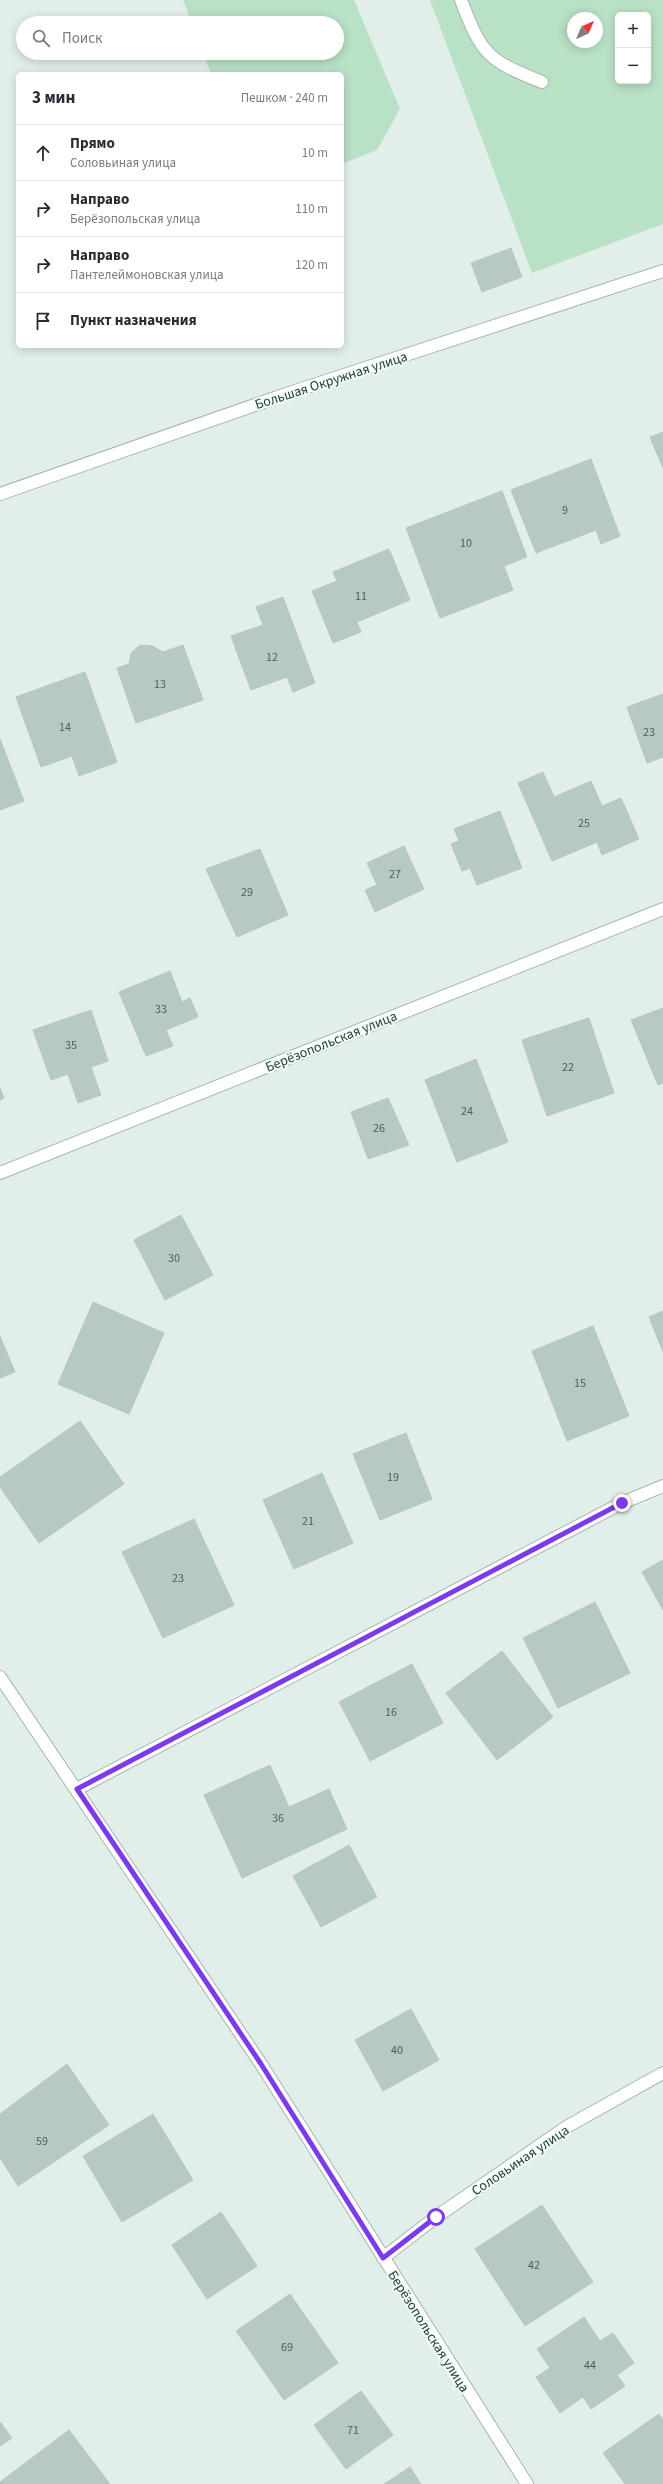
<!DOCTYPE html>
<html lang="ru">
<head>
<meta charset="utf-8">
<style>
  :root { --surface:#fff; --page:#f2f2f3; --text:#2b2b33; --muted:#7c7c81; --line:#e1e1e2 }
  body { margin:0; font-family:"Source Sans 3",sans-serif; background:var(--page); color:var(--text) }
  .controls { position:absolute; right:12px; top:12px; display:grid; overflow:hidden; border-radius:6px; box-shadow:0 2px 10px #0003 }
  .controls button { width:36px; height:36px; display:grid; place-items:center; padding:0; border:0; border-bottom:1px solid var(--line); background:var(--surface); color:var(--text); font:20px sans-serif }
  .compass { position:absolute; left:567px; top:12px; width:36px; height:36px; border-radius:50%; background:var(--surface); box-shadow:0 2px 10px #0003; rotate:45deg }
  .stop { position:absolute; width:12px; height:12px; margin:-9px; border:3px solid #7c3aed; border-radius:50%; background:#fff }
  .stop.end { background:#7c3aed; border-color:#fff; box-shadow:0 1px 4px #0008 }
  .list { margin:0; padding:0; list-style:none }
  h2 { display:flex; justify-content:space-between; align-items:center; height:52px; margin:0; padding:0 16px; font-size:17px }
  h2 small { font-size:13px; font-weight:400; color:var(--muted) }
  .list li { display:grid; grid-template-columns:26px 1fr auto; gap:12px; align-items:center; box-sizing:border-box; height:56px; padding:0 16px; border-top:1px solid var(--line) }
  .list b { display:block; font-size:15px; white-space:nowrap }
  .list p { margin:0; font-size:13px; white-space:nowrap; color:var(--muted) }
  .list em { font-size:13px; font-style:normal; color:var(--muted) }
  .icon { flex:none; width:22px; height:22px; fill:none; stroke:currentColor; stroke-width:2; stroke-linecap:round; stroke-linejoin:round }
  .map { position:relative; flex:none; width:663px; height:2484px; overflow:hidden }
  .search { position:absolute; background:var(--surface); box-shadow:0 2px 10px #0003; left:16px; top:16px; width:328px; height:44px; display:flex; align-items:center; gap:10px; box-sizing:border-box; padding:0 14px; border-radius:22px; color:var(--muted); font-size:15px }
  .panel { position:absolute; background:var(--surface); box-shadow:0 2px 10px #0003; left:16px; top:72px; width:328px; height:276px; border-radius:6px }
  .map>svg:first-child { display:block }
  .green { fill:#b9e1c6; fill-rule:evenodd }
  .building { fill:#b7c9c3; stroke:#b4c8c1 }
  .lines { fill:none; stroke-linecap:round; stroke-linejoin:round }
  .minor-casing { stroke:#a4b7b1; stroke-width:14 }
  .minor { stroke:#fff; stroke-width:12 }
  .route { stroke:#7c3aed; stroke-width:5 }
  .labels { text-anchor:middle; stroke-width:4; stroke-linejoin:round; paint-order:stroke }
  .number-label { font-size:12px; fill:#46635c }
  .street-label { font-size:14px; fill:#20413a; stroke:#f3faf7 }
</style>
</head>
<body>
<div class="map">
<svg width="663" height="2484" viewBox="0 0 663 2484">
  <rect width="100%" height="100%" fill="#e2eee9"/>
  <path class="green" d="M183,0H354L400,109L377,150L342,164V74H211L203,53H337V23H192Z
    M430,0H663V224L532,273ZM618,15H648V81H618ZM573,18H597V42H573Z"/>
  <path class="building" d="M511,248L522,277L482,292L471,263Z
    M663,432V468L650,437Z
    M591,459L620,536L601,544L596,530L536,553L511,490Z
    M502,491L527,557L504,566L513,590L440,618L406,528Z
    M389,549L410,600L357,622L361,632L333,643L312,591L337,581L333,572Z
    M283,597L315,683L293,692L287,677L251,690L231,636L263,625L256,607Z
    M140,645L152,646L163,652L183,645L203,700L136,723L117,668L129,664L131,653Z
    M85,672L117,762L79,776L72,756L41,767L16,697Z
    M663,694V757L647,763L627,707Z
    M0,739L24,801L0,810Z
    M543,772L554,797L591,781L602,806L621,798L639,839L602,855L597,842L552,861L518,783Z
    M500,811L522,868L477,885L470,868L462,871L451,844L459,841L454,829Z
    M404,846L424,889L375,912L365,890L377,885L367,863Z
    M260,849L288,915L237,937L206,869Z
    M170,971L182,1002L190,998L198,1017L166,1030L173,1046L146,1056L119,992Z
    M663,1008V1083L658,1085L631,1020Z
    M91,1010L108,1061L91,1067L101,1095L78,1103L68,1074L51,1080L33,1030Z
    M589,1018L614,1093L547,1116L522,1040Z
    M476,1059L508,1142L457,1162L425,1080Z
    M0,1088L4,1098L0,1100Z
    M388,1098L409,1145L368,1159L351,1112Z
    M181,1215L213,1275L165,1300L134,1240Z
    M93,1302L164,1333L129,1414L58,1384Z
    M663,1311V1352L649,1317Z
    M593,1326L629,1416L567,1441L532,1351Z
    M0,1336L15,1372L0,1378Z
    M80,1421L124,1484L39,1543L0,1487V1477Z
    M406,1433L432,1499L380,1520L353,1454Z
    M322,1473L353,1543L294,1569L263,1500Z
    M194,1519L234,1605L163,1638L122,1552Z
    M663,1560V1610L642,1572Z
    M595,1602L630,1673L558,1708L523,1638Z
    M502,1651L553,1717L497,1760L446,1693Z
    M412,1664L443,1723L370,1761L339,1702Z
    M270,1765L289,1807L329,1789L347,1829L242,1878L204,1795Z
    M349,1845L377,1897L321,1927L293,1876Z
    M411,2009L439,2060L383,2091L355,2040Z
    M67,2064L109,2125L18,2186L0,2158V2114Z
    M153,2114L193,2180L122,2222L83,2156Z
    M542,2205L593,2282L525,2326L475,2249Z
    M221,2212L257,2266L207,2299L172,2245Z
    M290,2294L338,2363L284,2400L236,2331Z
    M584,2317L600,2341L613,2333L634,2363L617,2375L625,2386L591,2409L583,2397L560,2413L536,2377L550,2368L537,2349Z
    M361,2391L393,2435L346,2469L314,2425Z
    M659,2414L663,2420V2484H625L603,2453Z
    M0,2422L12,2438L0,2446Z
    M69,2430L110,2484H0V2482Z
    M410,2467L421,2484H384Z"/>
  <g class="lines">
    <defs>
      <path id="minor" d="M461,0C482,55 487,60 542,82
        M0,494L289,393L663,271
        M0,1173L663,909
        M0,1677L261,2064L527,2484
        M77,1789L622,1503L663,1486
        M383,2258L436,2217L568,2126L663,2073"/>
    </defs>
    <use href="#minor" class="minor-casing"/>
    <use href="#minor" class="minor"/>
  </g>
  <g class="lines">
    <path class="route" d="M436,2217L383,2258L261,2064L77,1789L622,1503"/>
  </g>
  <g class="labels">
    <g class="number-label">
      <text x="565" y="514">9</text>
      <text x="466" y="547">10</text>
      <text x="361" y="600">11</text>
      <text x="272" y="661">12</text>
      <text x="160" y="688">13</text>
      <text x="65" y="731">14</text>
      <text x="649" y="736">23</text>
      <text x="584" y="827">25</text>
      <text x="395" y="878">27</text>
      <text x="247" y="896">29</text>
      <text x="161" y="1013">33</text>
      <text x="71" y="1049">35</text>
      <text x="568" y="1071">22</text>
      <text x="467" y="1115">24</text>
      <text x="379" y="1132">26</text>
      <text x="174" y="1262">30</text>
      <text x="580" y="1387">15</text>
      <text x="393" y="1481">19</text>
      <text x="308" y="1525">21</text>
      <text x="178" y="1582">23</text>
      <text x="391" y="1716">16</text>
      <text x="278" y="1822">36</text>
      <text x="397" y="2054">40</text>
      <text x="42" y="2145">59</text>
      <text x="534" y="2269">42</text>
      <text x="287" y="2351">69</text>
      <text x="590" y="2369">44</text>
      <text x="353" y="2434">71</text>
    </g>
    <g class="street-label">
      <text transform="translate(331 380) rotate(-18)" y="5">Большая Окружная улица</text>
      <text transform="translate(331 1041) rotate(-22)" y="5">Берёзопольская улица</text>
      <text transform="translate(520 2160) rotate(-34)" y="5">Соловьиная улица</text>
      <text transform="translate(429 2331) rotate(58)" y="5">Берёзопольская улица</text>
    </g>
  </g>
</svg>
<div class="controls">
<button>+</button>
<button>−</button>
</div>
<svg class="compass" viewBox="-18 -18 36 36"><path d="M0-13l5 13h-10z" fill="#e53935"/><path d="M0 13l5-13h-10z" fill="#7c7c81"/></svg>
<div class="stop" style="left:436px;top:2217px"></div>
<div class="stop end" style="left:622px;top:1503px"></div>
<div class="search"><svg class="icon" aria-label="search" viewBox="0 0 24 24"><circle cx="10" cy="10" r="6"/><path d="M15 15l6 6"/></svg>Поиск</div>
<section class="panel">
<h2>3 мин<small>Пешком · 240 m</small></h2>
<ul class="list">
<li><svg class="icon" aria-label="ahead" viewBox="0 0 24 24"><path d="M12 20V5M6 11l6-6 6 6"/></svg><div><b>Прямо</b><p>Соловьиная улица</p></div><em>10 m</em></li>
<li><svg class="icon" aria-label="right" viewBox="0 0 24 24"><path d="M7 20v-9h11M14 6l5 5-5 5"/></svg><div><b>Направо</b><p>Берёзопольская улица</p></div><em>110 m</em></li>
<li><svg class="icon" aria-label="right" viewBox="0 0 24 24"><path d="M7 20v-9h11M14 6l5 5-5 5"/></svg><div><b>Направо</b><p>Пантелеймоновская улица</p></div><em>120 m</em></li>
<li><svg class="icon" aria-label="arrive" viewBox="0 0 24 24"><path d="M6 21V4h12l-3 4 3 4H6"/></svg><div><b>Пункт назначения</b></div></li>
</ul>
</section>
</div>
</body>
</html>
